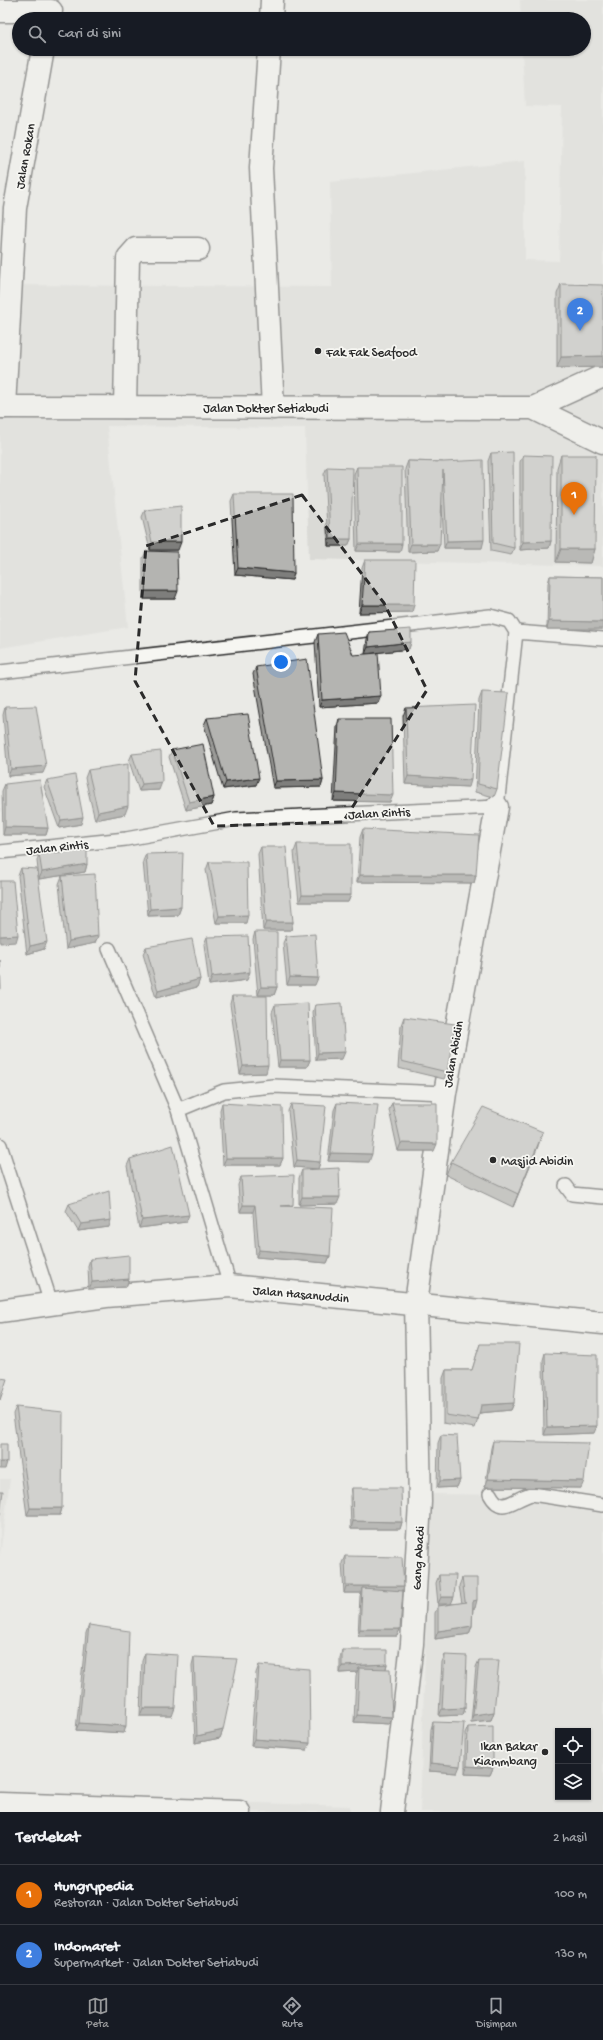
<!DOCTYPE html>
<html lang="id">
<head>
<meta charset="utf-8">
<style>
  :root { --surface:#171b24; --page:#20242c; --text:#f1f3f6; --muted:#9ea1a6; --line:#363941; --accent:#98999b }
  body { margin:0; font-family:"Gochi Hand",sans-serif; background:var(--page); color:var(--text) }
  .controls { position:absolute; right:12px; bottom:12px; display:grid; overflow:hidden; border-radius:0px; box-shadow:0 1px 3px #0004 }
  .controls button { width:36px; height:36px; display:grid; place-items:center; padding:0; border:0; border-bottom:1px solid var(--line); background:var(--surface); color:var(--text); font:20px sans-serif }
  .you { position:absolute; left:281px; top:662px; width:14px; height:14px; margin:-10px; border:3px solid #fff; border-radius:50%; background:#1a73e8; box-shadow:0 0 0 6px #1a73e833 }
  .badge { display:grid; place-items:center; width:26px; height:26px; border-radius:50%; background:var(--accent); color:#fff; font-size:13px; font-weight:700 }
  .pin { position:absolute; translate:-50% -33px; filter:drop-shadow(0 1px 2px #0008) }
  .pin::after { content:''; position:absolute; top:21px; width:14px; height:12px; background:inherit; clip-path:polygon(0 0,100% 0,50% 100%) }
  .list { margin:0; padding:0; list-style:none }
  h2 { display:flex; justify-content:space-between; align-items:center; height:52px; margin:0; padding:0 16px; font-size:17px }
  h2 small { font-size:13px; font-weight:400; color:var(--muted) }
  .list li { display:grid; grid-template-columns:26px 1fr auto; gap:12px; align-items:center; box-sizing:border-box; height:60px; padding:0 16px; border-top:1px solid var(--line) }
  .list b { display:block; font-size:15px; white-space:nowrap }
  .list p { margin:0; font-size:13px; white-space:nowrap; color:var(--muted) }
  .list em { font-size:13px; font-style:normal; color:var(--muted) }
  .icon { flex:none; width:22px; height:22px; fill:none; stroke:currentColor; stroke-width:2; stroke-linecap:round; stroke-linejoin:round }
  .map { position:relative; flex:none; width:603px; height:1812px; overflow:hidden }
  .search { position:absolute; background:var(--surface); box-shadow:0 1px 3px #0004; left:12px; right:12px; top:12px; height:44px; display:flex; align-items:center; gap:10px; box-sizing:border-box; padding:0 14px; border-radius:22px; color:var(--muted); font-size:15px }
  .sheet { height:172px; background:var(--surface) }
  nav { display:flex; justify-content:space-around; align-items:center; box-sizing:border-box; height:56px; border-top:1px solid var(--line); background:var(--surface); font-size:11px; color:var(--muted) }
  nav a { display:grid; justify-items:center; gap:2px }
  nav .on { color:var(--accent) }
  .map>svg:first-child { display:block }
  .built { fill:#dadad6; fill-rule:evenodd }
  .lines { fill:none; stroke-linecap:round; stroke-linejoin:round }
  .service-casing { stroke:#2b2b2b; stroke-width:16 }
  .minor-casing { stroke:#2b2b2b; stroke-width:25 }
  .tertiary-casing { stroke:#2b2b2b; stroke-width:25 }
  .secondary-casing { stroke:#2b2b2b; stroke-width:25 }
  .service { stroke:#f6f6f2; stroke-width:13 }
  .minor { stroke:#f6f6f2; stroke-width:22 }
  .tertiary { stroke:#f6f6f2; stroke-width:22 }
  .secondary { stroke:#f6f6f2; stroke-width:22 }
  .wall { fill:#9b9b98; stroke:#2b2b2b }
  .shaded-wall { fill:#7e7e7c; stroke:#2b2b2b }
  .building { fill:#b4b4b1; stroke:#2b2b2b }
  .marked { fill:none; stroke:#2b2b2b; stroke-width:3; stroke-dasharray:8 5; stroke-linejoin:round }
  .poi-dot { fill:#2b2b2b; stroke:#f6f6f2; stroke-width:1.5 }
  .labels { text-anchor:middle; stroke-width:3.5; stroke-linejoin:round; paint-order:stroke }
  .street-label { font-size:13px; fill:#2b2b2b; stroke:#f6f6f2 }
  .poi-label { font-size:13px; fill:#2b2b2b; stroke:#f6f6f2; text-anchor:start }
</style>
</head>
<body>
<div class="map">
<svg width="603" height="1812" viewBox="0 0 603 1812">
  <rect width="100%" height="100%" fill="#eaeae6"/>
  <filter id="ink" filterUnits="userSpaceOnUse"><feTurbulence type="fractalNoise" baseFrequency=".025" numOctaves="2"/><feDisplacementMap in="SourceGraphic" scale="8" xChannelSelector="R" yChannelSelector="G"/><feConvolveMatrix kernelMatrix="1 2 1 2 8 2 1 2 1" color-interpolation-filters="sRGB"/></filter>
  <g filter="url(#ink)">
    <path class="built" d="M520,0H603V566L309,559L305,428L107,426L128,627L0,648V285L332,287L330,182L525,161V260L559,261L562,107L525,106L522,49H584V19H521Z
      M0,1479H10L0,1555Z
      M430,1494L603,1496V1812H420ZM558,1731H588V1797H558Z
      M0,1795L350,1806V1812H0Z"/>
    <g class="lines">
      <defs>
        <path id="service" d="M0,672L490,616L509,621L516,632
          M0,852L126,839L236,819L497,807L516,632L603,639
          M109,949L178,1110L230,1286
          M178,1110L224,1091L273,1086L445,1093
          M0,1145L51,1303
          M566,1186L572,1194L603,1197
          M490,1494C502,1517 515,1497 532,1494L603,1505"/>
        <path id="minor" d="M0,11H51
          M271,19L272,0
          M269,49L261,168L273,408
          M4,407L15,208L43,49
          M125,407L128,258L136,249H198
          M392,1812L412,1644L420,1502L416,1303L445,1093L497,807"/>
        <path id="tertiary" d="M0,1311L106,1296L230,1286L603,1323
          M0,1804L239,1812"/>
        <path id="secondary" d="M0,407L533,408L603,376
          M533,408L603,442"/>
      </defs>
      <use href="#service" class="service-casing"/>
      <use href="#minor" class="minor-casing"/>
      <use href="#tertiary" class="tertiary-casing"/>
      <use href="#secondary" class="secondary-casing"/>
      <use href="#service" class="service"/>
      <use href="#minor" class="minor"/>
      <use href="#tertiary" class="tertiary"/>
      <use href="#secondary" class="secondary"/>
    </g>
    <path class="wall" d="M561,284L603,367L557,368V294Z
      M491,453L514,548L511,555L491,551L488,461Z
      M523,455L551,541L549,548L520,550V462Z
      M561,455L595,549L591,563L556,562L557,468Z
      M408,461L443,462L482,548H444L442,505L437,551L408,552L405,469Z
      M327,467L351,539L348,546H328L324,474Z
      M357,467L400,552L356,551L354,474Z
      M234,494L294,573L292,580L235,575L231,501Z
      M145,510L178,550H150L142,517Z
      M146,551L175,599H143V558Z
      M365,560L412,612L359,613L362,568Z
      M550,576L603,577V629H547L548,583Z
      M369,632L411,642L409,649L365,654L367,639Z
      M318,634L353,655L378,703L319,707L315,642Z
      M256,667L323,780L321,787L273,788L253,674Z
      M482,692L497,789L494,797L475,792L479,700Z
      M5,707L43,773L8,776L3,715Z
      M406,708L469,787L405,784L403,716Z
      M207,718L256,785L223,789L204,725Z
      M339,719L390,802L333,801L337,726Z
      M172,750L214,797L211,805L186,810L169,757Z
      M132,754L159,790L139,791L129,761Z
      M88,770L125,814L95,820L85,778Z
      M47,780L81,824L59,828L44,787Z
      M5,784L48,828L46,835H3L2,791Z
      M363,829L476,875L474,883L357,882L360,837Z
      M297,844L351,895L348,902H299L294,852Z
      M261,847L293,922L291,930H263L258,854Z
      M39,854L87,864L85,872L39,879L37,861Z
      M146,854L181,907L178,915L148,916L143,861Z
      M209,862L246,923H216L206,870Z
      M21,868L44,949L27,954L18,876Z
      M62,876L95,943L66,949L59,884Z
      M255,932L277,987L274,995H258L253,939Z
      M286,936L315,985H287L283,943Z
      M207,937L247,980L209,985L204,944Z
      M146,947L200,979L197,987L156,998L143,954Z
      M232,996L266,1073L240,1074L230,1004Z
      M275,1005L310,1060L307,1067H278L272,1012Z
      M315,1005L342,1059L316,1060L313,1012Z
      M404,1017L447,1072L444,1079L398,1068L401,1025Z
      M222,1103L283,1158L280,1165H223L220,1110Z
      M337,1103L369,1162L328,1161L334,1110Z
      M392,1103L434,1151H398L389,1110Z
      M291,1104L320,1162L318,1169L294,1167L288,1111Z
      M538,1146L513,1207L446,1175L451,1162Z
      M130,1159L186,1222L139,1228L127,1166Z
      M302,1170L337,1204L299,1205V1178Z
      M241,1177L293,1206L330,1256L327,1263L256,1257L253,1212H240L238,1185Z
      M69,1204L109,1227L78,1231L66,1211Z
      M90,1259L129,1279L126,1287L89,1289L88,1266Z
      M480,1344L514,1403L511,1410L480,1413L475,1428L443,1423V1378L446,1370H472Z
      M545,1353L594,1433L544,1435L543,1360Z
      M16,1407L62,1508L60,1515H27L13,1414Z
      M441,1435L460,1480L457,1487L437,1488L438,1443Z
      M493,1441L581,1488L485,1487L491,1448Z
      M352,1488L402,1522L400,1529H351L350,1496Z
      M345,1556L404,1586L403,1591L400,1629L397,1636H358L360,1596L361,1593H344L342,1563Z
      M439,1575L451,1604L462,1603L459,1586L462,1578L475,1608H473L472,1626L469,1634L435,1639V1613L438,1606L451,1604H438L436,1583Z
      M89,1625L124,1733L76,1730L86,1633Z
      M342,1650L387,1664L386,1669L392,1717L389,1724L354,1722L356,1676L357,1672L340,1673V1658Z
      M145,1653L172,1716H140L142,1661Z
      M445,1655L465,1708L463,1715L439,1716L442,1662Z
      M194,1657L223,1730L220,1738L195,1743L192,1665Z
      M479,1660L494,1712L491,1720L471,1722L476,1667Z
      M259,1665L307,1750L251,1746L256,1673Z
      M433,1722L457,1773L429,1771L431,1729Z
      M468,1727L493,1768L490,1775L465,1774V1734Z"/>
    <path class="shaded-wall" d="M603,356V367L557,368L561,357Z
      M330,539H351L348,546H328Z
      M484,540L482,548H444L447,541Z
      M551,541L549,548L520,550L523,542Z
      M152,542H181L178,550H150Z
      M359,544H402L400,552L356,551Z
      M411,544H440L437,551L408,552Z
      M561,549H595L591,563L556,562Z
      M238,568L294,573L292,580L235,575Z
      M145,591H178L175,599H143Z
      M362,605H414L412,612L359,613Z
      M549,621L603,622V629H547Z
      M411,642L409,649L365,654L368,647Z
      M381,696L378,703L319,707L322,700Z
      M46,766L43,773L8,776L11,769Z
      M408,776L471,780L469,787L405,784Z
      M259,778L256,785L223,789L226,782Z
      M323,780L321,787L273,788L276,781Z
      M162,782L159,790L139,791L142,784Z
      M336,793L393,795L390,802L333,801Z
      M214,797L211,805L186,810L189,802Z
      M128,806L125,814L95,820L98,812Z
      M83,817L81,824L59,828L61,820Z
      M5,827L48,828L46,835H3Z
      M87,864L85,872L39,879L42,872Z
      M360,875H476L474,883L357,882Z
      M302,895H351L348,902H299Z
      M181,907L178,915L148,916L150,909Z
      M248,915L246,923H216L219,916Z
      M266,922H293L291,930H263Z
      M18,935L16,942L0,943V936Z
      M98,936L95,943L66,949L69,941Z
      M47,942L44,949L27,954L30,946Z
      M250,972L247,980L209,985L212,977Z
      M290,977L318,978L315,985H287Z
      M200,979L197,987L156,998L158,991Z
      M261,987H277L274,995H258Z
      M345,1052L342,1059L316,1060L318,1053Z
      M280,1060H310L307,1067H278Z
      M268,1065L266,1073L240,1074L243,1066Z
      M543,1132L538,1146L513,1207L518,1194Z
      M401,1143L437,1144L434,1151H398Z
      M331,1153L372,1154L369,1162L328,1161Z
      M226,1158H283L280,1165H223Z
      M297,1160L320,1162L318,1169L294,1167Z
      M302,1197H340L337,1204L299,1205Z
      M243,1205H255L253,1212H240Z
      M189,1215L186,1222L139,1228L142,1220Z
      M111,1220L109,1227L78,1231L81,1224Z
      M259,1250L330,1256L327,1263L256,1257Z
      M129,1279L126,1287L89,1289L92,1282Z
      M514,1403L511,1410L479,1413L481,1405Z
      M597,1426L594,1433L544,1435L547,1427Z
      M0,1462H7L5,1469H0Z
      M488,1479L584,1481L581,1488L485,1487Z
      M460,1480L457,1487L437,1488L440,1481Z
      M30,1508H62L60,1515H27Z
      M353,1521L402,1522L400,1529H351Z
      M346,1586H404L402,1593L362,1588L361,1593H344Z
      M441,1597H454L451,1604H438Z
      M477,1600L475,1608H471L473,1601Z
      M472,1626L469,1634L435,1639L438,1631Z
      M360,1629H400L397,1636H358Z
      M387,1664L385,1672L359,1668L357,1672L340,1673L342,1666Z
      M143,1708H175L172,1716H140Z
      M465,1708L463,1715L439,1716L442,1709Z
      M494,1712L491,1720L471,1722L473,1715Z
      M357,1715L392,1717L389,1724L354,1722Z
      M79,1723L126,1726L124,1733L76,1730Z
      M223,1730L220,1738L195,1743L197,1736Z
      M254,1739L310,1743L307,1750L251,1746Z
      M431,1763L460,1766L457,1773L429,1771Z
      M467,1766L493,1768L490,1775L465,1774Z"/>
    <path class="building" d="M561,284L603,285V356L561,357Z
      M513,452L514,548L493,543L491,453Z
      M523,455L552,456L551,541L523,542Z
      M561,455H596L595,549H561Z
      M483,460L484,540L447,541L443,470L440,544H411L408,461L443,462Z
      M327,467L353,468L351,539H330Z
      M357,467H402V544H359Z
      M234,494H293L294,573L238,568Z
      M181,506V542H152L145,510Z
      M146,551L177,552L178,591H145Z
      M365,560H415L414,605H362Z
      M550,576L603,577V622L549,621Z
      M411,629V642L368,647L369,632Z
      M344,632L353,655L378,653L381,696L322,700L318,634Z
      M307,659L323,780L276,781L256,667Z
      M482,692L509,693L497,789L478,784Z
      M475,705L471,780L408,776L406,708Z
      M36,706L46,766L11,769L5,707Z
      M248,714L259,778L226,782L207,718Z
      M339,719H391L393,795L336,793Z
      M203,744L214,797L189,802L172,750Z
      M161,751L162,782L142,784L132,754Z
      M128,764V806L98,812L88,770Z
      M75,775L83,817L61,820L47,780Z
      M40,780L48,828L5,827V784Z
      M363,829L479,835L476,875H360Z
      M297,844H351V895H302Z
      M261,847H286L293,922H266Z
      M87,850V864L42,872L39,854Z
      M183,853L181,907L150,909L146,854Z
      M209,862H247L248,915L219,916Z
      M21,868L37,869L47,942L30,946Z
      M95,874L98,936L69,941L62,876Z
      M0,881H13L18,935L0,936Z
      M255,932H277V987H261Z
      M315,934L318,978L290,977L286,936Z
      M248,936L250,972L212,977L207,937Z
      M192,939L200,979L158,991L146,947Z
      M0,960L1,989H0Z
      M232,996H267L268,1065L243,1066Z
      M308,1003L310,1060H280L275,1005Z
      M342,1003L345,1052L318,1053L315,1005Z
      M404,1017L455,1024L447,1072L401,1061Z
      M222,1103L282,1107L283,1158H226Z
      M337,1103L378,1105L372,1154L331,1153Z
      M392,1103H437V1144L401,1143Z
      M291,1104L326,1106L320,1162L297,1160Z
      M483,1107L543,1132L518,1194L451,1162Z
      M173,1145L189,1215L142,1220L130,1159Z
      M339,1168L340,1197H302V1170Z
      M294,1175L293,1205L281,1206L333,1208L330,1256L259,1250L255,1205H243L241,1177Z
      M109,1191L111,1220L81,1224L69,1204Z
      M129,1255V1279L92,1282L90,1259Z
      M480,1344H519L514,1403L481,1405L478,1420L446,1415V1370H472Z
      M545,1353L597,1355V1426L547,1427Z
      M0,1378L7,1379L0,1400Z
      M16,1407L63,1412L62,1508H30Z
      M441,1435L457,1436L460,1480L440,1481Z
      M493,1441L589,1443L584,1481L488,1479Z
      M0,1444H7V1462H0Z
      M352,1488H401L402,1522L353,1521Z
      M0,1491H3L0,1514Z
      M345,1556L402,1557L404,1586H346Z
      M439,1575H456L454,1597H441Z
      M462,1578H477V1600L473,1601L472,1626L438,1631V1606L467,1602L465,1601Z
      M362,1588L403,1591L400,1629H360Z
      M89,1625L129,1631L126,1726L79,1723Z
      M342,1650H387V1664L342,1666Z
      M145,1653L178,1655L175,1708H143Z
      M445,1655L467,1656L465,1708L442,1709Z
      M194,1657L238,1659L223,1730L197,1736Z
      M479,1660H499L494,1712L473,1715Z
      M259,1665L309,1669L310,1743L254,1739Z
      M359,1668L390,1669L392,1717L357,1715Z
      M433,1722L464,1723L460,1766L431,1763Z
      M493,1726V1768L467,1766L468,1727Z"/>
  </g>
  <path d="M0 0H603V1812H0ZM302,495L384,603L427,690L343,822L214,826L135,681L146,546Z" fill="#eaeae6" fill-opacity=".55" fill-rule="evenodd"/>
  <path class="marked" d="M302,495L384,603L427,690L343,822L214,826L135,681L146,546Z"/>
  <g class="poi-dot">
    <circle cx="318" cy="351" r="4"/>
    <circle cx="493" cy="1160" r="4"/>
    <circle cx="545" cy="1752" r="4"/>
  </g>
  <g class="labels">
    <g class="street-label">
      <text transform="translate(24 156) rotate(-80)" y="5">Jalan Rokan</text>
      <text x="266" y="412">Jalan Dokter Setiabudi</text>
      <text transform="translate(379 812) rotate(-3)" y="5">Jalan Rintis</text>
      <text transform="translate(57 846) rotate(-6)" y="5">Jalan Rintis</text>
      <text transform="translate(452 1054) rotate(-80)" y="5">Jalan Abidin</text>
      <text transform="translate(301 1293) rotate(5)" y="5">Jalan Hasanuddin</text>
      <text transform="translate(417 1558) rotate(-87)" y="5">Gang Abadi</text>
    </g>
    <g class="poi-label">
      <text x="326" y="356">Fak Fak Seafood</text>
      <text x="501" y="1165">Masjid Abidin</text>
      <text x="537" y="1750" text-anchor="end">Ikan Bakar<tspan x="537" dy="15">Kiammbang</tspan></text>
    </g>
  </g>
</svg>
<div class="controls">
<button><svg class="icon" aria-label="locate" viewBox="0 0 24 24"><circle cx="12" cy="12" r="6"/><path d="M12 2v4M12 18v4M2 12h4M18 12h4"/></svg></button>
<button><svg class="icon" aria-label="layers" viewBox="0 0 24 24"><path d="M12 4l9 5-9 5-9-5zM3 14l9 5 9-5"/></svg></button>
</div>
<div class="you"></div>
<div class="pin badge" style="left:574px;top:515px;background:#e8710a">1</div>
<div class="pin badge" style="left:580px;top:331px;background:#3f7fe0">2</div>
<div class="search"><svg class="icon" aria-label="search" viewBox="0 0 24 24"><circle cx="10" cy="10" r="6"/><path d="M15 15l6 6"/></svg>Cari di sini</div>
</div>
<section class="sheet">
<h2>Terdekat<small>2 hasil</small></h2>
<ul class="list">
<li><span class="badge" style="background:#e8710a">1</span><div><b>Hungrypedia</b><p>Restoran · Jalan Dokter Setiabudi</p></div><em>100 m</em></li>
<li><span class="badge" style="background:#3f7fe0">2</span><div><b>Indomaret</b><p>Supermarket · Jalan Dokter Setiabudi</p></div><em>130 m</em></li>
</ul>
</section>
<nav>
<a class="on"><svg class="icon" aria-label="map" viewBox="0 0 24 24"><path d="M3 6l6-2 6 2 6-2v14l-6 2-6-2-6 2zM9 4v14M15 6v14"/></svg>Peta</a>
<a><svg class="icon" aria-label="directions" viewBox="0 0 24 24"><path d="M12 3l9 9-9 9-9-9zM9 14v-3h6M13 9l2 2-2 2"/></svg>Rute</a>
<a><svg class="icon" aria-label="saved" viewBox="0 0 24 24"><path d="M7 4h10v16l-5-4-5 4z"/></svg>Disimpan</a>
</nav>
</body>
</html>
